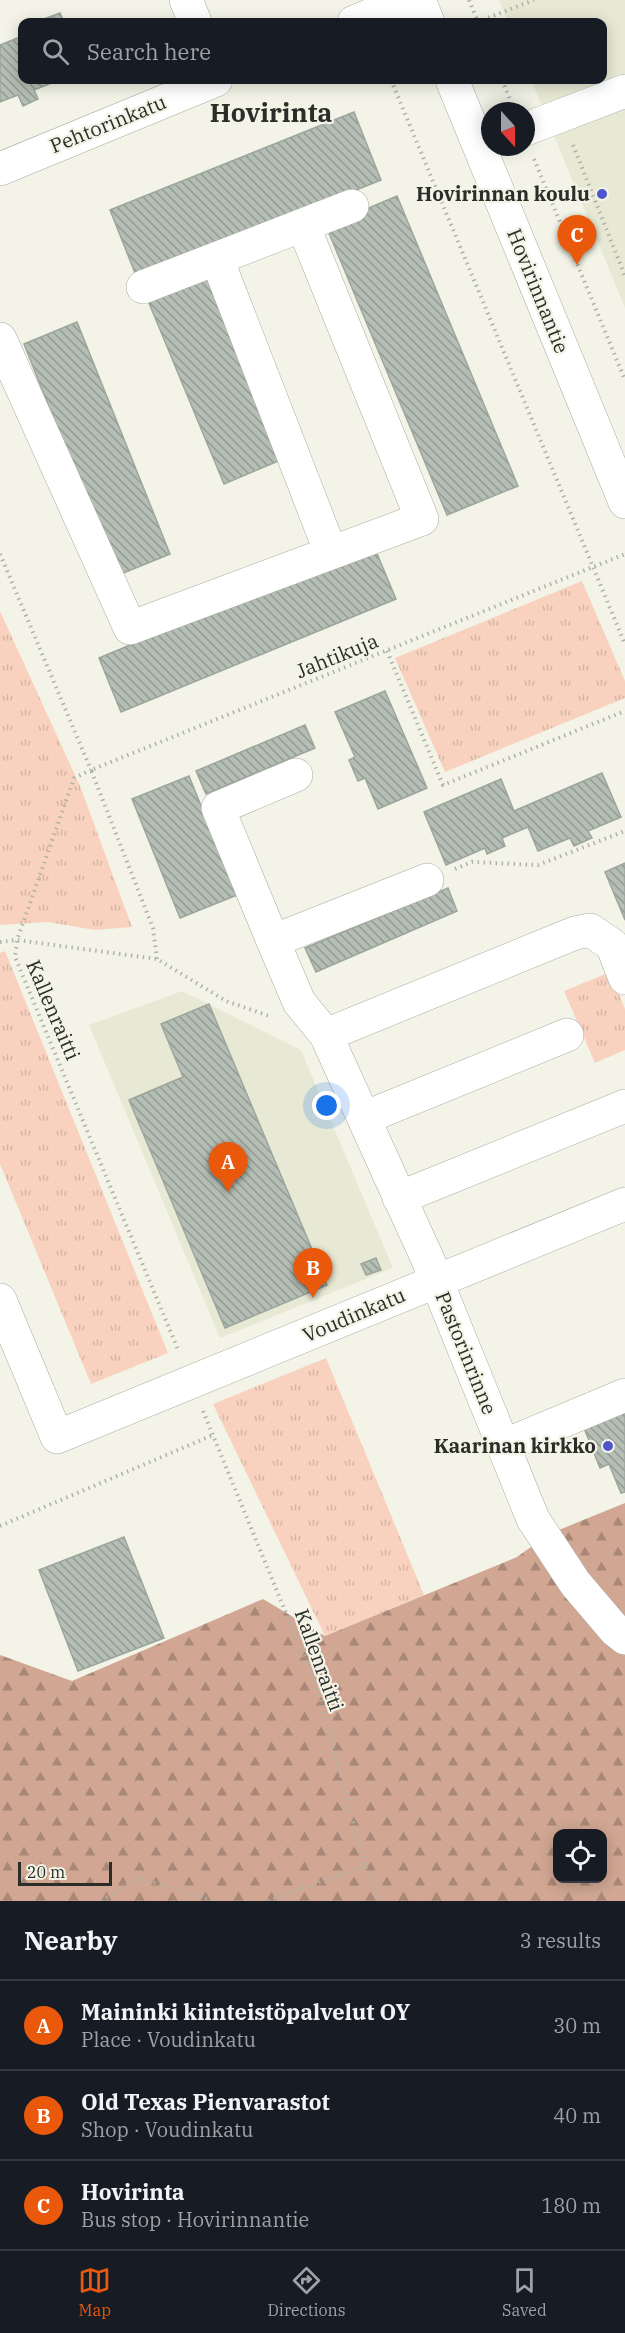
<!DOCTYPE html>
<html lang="en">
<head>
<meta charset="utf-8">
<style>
  :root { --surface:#171b24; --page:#20242c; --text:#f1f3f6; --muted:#9ea1a6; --line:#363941; --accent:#ea580c }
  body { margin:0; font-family:"IBM Plex Serif",serif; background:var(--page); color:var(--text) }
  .controls { position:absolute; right:18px; bottom:18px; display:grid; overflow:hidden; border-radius:12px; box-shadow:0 3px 15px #0003 }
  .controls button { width:54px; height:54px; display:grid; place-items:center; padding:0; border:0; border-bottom:2px solid var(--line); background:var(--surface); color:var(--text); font:30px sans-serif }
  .compass { position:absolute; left:481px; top:102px; width:54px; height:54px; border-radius:50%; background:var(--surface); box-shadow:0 3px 15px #0003; rotate:159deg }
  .scale { position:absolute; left:18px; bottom:15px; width:94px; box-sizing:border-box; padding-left:6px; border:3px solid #2c2d28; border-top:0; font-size:16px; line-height:21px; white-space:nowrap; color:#2c2d28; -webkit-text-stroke:4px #f3f4e7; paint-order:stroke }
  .you { position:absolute; left:327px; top:1106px; width:21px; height:21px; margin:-15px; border:4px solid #fff; border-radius:50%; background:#1a73e8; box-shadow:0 0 0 9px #1a73e833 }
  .badge { display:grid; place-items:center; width:39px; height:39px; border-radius:50%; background:var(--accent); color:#fff; font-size:20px; font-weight:700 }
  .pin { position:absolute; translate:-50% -50px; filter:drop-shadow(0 2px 3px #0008) }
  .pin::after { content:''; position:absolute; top:32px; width:21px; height:18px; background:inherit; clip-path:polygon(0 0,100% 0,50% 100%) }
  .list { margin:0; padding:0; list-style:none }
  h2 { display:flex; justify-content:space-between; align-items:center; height:78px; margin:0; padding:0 24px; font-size:26px }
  h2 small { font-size:20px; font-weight:400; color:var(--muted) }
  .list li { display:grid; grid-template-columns:39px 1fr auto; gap:18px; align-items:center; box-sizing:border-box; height:90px; padding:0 24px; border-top:2px solid var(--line) }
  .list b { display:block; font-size:22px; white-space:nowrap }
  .list p { margin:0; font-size:20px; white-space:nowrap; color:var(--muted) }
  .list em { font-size:20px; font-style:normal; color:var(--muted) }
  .icon { flex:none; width:33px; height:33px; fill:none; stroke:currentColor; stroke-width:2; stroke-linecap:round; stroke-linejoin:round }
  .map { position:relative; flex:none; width:625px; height:1901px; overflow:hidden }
  .search { position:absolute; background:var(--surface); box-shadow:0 3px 15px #0003; left:18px; right:18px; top:18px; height:66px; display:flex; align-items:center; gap:15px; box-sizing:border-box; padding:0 21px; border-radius:12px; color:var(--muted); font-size:22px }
  .sheet { height:348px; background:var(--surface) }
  nav { display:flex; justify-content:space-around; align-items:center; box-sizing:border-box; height:84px; border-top:2px solid var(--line); background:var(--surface); font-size:16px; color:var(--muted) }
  nav a { display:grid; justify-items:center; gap:3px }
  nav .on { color:var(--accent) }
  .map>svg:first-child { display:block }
  .built { fill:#e7e9d4 }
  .grass { fill:url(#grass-tufts) }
  .forest { fill:url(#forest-firs); fill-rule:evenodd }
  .building { fill:url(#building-back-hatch); stroke:#9ca69c; stroke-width:1.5 }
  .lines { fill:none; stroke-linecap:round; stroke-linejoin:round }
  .minor-casing { stroke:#aaac9f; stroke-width:34 }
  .path { stroke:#b1b2a7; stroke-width:4; stroke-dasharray:1.5 4.5; stroke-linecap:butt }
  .minor { stroke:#fff; stroke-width:33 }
  .poi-dot { fill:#4d56cb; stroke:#f3f4e7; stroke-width:2 }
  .labels { text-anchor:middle; stroke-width:4.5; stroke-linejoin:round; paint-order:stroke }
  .street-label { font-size:20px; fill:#2c2d28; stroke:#f3f4e7 }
  .poi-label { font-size:20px; font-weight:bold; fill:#2c2d28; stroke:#f3f4e7; text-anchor:end }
  .district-label { font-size:26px; font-weight:bold; fill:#2c2d28; stroke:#f3f4e7 }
</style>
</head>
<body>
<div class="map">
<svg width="625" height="1901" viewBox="0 0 625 1901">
  <defs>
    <pattern id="grass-tufts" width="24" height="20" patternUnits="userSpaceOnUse" patternTransform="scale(1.5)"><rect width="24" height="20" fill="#f9d2bf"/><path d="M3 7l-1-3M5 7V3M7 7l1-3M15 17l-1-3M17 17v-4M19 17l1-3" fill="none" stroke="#d6b5a4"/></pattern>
    <pattern id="forest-firs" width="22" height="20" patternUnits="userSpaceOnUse" patternTransform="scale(1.5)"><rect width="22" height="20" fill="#d1a793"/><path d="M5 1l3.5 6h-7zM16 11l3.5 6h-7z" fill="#aa8878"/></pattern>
    <pattern id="building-back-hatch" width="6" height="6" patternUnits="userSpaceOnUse" patternTransform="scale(1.5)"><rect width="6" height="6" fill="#b4beb4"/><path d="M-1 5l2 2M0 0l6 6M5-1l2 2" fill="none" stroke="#939b92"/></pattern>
  </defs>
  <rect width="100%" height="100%" fill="#f3f4e7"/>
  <path class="built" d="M499,0H625V308L531,80H602V22H508Z
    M182,991L301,1050L393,1268L220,1338L89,1025Z"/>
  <path class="grass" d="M582,581L625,681V698L445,772L395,658Z
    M0,611L80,786L132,927L95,930L48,922L0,925Z
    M5,951L168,1353L91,1384L0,1164V953Z
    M610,972L625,1009V1050L595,1063L564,991Z
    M326,1358L424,1595L325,1636L213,1404Z"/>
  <path class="forest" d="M625,1503V1901H0V1655L72,1681L263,1599L325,1636L517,1557L549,1534ZM558,1834H602V1878H558Z"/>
  <path class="building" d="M60,13L64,22H36Z
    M22,36V80H59L34,90L38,99L23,106L18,95L0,102V45Z
    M354,112L381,180L137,278L110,210Z
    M397,196L518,486L447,515L326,226Z
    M205,272L283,459L224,484L146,296Z
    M77,322L170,554L116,576L24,344Z
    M373,544L396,599L121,712L99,658Z
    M385,691L427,788L378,809L365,778L358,781L349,760L355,757L335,712Z
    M305,725L315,748L206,794L196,771Z
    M602,773L621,817L588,831L592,838L574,846L570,838L538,851L528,827L502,838L505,846L487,854L485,848L446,865L424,812L501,779L514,811Z
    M189,776L237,895L180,918L132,799Z
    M625,863V920L605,872Z
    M448,888L457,911L316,972L305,948Z
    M209,1004L327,1285L225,1328L129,1100L183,1077L161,1024Z
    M376,1258L381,1270L366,1275L361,1264Z
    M625,1412V1492L621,1493L609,1464L600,1468L584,1428Z
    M124,1537L164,1638L78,1671L39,1570Z"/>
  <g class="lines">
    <defs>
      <path id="minor" d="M186,0L195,22
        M419,0L428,22
        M354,22L408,0
        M452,80L625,502
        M526,129L625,91
        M0,169L216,80
        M217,259L331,553
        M143,287L303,225
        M0,339L130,628L422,519L303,225L352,206
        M427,880L273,941L299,1002L326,1035L428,1260L533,1519L575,1583L615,1630L625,1638
        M273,941L218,808L296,775
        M326,1035L575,933L590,930L612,945L625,978
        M364,1118L567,1035
        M399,1198L625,1106
        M0,1300L57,1437L625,1204
        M503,1446L625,1395"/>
    </defs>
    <use href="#minor" class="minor-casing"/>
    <path class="path" d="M469,0L478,22
      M477,22L534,0
      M391,80L625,644
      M502,80L511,102
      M573,145L625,276
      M534,159L625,380
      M0,554L91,770L74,778L17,940L15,957L179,1352
      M387,651L443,785L625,711
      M455,869L472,862L538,865L625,831
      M0,942L17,940L157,959L226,1001L269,1016
      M157,959L153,928L91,770L625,554
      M203,1411L318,1691L365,1866L379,1901
      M0,1526L213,1435
      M101,1901L138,1878L214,1901
      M268,1901L365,1866"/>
    <use href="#minor" class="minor"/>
  </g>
  <g class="poi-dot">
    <circle cx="602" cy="194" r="6"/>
    <circle cx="608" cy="1446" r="6"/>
  </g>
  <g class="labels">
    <g class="street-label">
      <text transform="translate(108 124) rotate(-22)" y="7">Pehtorinkatu</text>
      <text transform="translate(538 291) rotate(68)" y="7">Hovirinnantie</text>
      <text transform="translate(337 656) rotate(-22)" y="7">Jahtikuja</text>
      <text transform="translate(53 1010) rotate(67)" y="7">Kallenraitti</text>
      <text transform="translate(354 1315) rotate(-23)" y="7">Voudinkatu</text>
      <text transform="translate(466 1353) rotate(68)" y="7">Pastorinrinne</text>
      <text transform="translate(319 1660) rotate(70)" y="7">Kallenraitti</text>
    </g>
    <g class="poi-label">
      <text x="590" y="201">Hovirinnan koulu</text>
      <text x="596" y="1453">Kaarinan kirkko</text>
    </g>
    <g class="district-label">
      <text x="271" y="122">Hovirinta</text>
    </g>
  </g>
</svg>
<div class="controls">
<button><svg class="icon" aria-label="locate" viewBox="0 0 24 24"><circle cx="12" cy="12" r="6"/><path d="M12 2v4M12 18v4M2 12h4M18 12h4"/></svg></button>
</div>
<svg class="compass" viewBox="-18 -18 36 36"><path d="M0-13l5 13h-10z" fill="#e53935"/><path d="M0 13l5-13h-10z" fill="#9ea1a6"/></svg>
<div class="scale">20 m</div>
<div class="you"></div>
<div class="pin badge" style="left:228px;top:1192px">A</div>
<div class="pin badge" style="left:313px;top:1298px">B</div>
<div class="pin badge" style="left:577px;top:265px">C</div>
<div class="search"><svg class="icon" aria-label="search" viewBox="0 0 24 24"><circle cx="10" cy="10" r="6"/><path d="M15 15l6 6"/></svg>Search here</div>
</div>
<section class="sheet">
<h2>Nearby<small>3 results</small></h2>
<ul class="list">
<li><span class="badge">A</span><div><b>Maininki kiinteistöpalvelut OY</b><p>Place · Voudinkatu</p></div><em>30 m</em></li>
<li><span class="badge">B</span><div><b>Old Texas Pienvarastot</b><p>Shop · Voudinkatu</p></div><em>40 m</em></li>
<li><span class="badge">C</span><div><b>Hovirinta</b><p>Bus stop · Hovirinnantie</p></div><em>180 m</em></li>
</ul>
</section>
<nav>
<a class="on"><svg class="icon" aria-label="map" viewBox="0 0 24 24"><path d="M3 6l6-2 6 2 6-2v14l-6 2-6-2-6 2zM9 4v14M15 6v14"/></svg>Map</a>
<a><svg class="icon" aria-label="directions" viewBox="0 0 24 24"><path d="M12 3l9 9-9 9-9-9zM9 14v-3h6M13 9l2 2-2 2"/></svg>Directions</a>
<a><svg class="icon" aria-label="saved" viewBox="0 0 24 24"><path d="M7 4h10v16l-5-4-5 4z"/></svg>Saved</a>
</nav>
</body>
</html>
